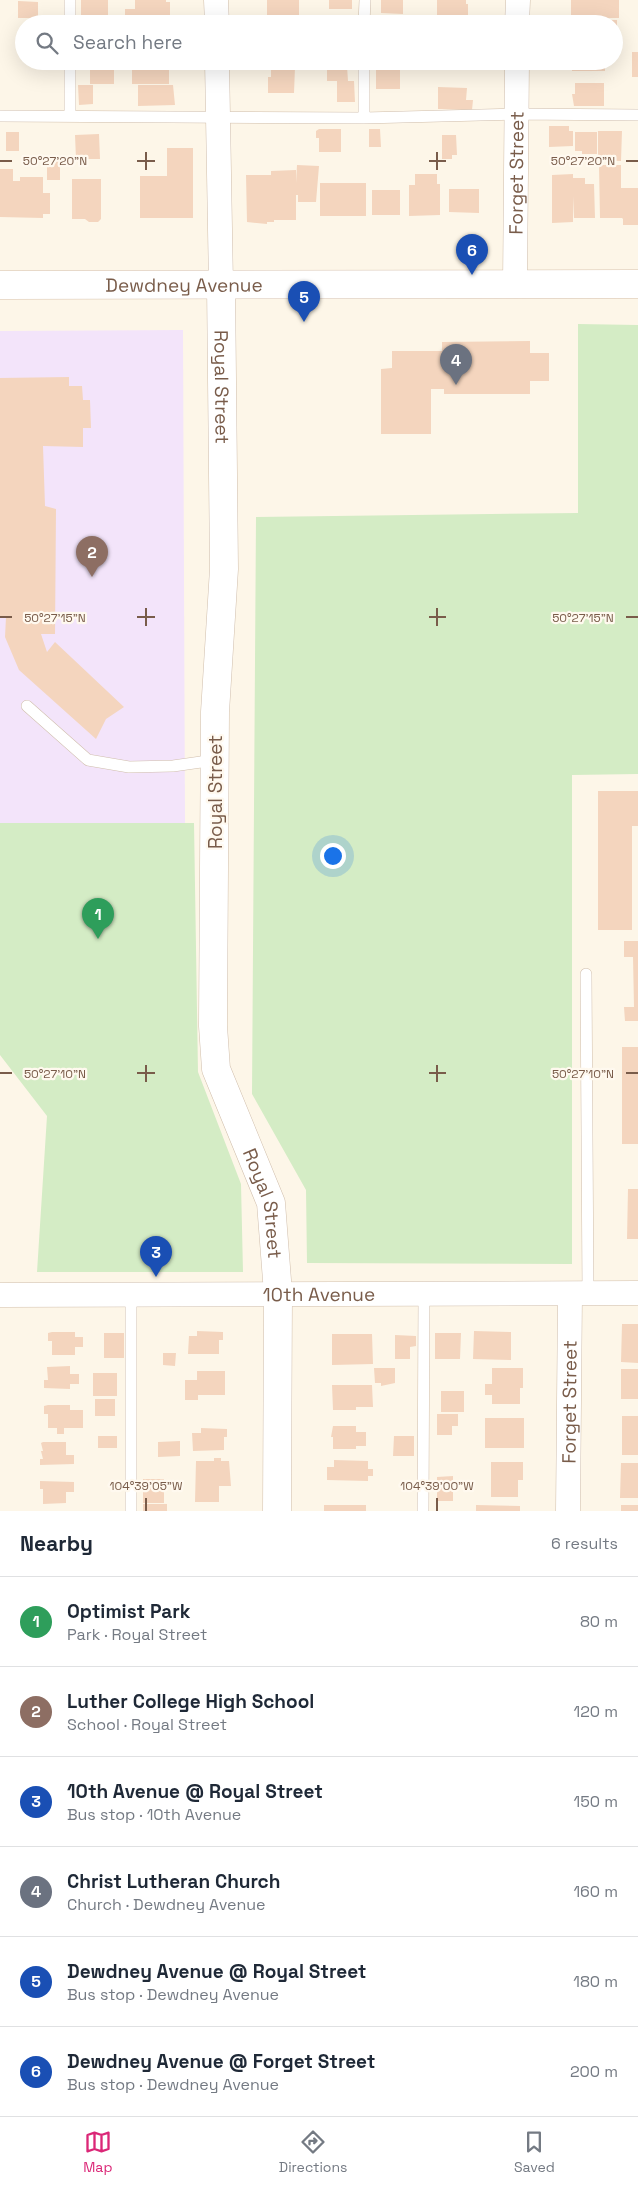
<!DOCTYPE html>
<html lang="en">
<head>
<meta charset="utf-8">
<style>
  :root { --surface:#fff; --page:#f6f6f7; --text:#1f2937; --muted:#747a83; --line:#e0e1e3; --accent:#db2777 }
  body { margin:0; font-family:"Space Grotesk",sans-serif; background:var(--page); color:var(--text) }
  .you { position:absolute; left:332px; top:855px; width:18px; height:18px; margin:-12px; border:4px solid #fff; border-radius:50%; background:#1a73e8; box-shadow:0 0 0 8px #1a73e833 }
  .badge { display:grid; place-items:center; width:32px; height:32px; border-radius:50%; background:var(--accent); color:#fff; font-size:16px; font-weight:700 }
  .pin { position:absolute; translate:-50% -41px; filter:drop-shadow(0 1px 2px #0008) }
  .pin::after { content:''; position:absolute; top:26px; width:18px; height:15px; background:inherit; clip-path:polygon(0 0,100% 0,50% 100%) }
  .list { margin:0; padding:0; list-style:none }
  h2 { display:flex; justify-content:space-between; align-items:center; height:65px; margin:0; padding:0 20px; font-size:21px }
  h2 small { font-size:16px; font-weight:400; color:var(--muted) }
  .list li { display:grid; grid-template-columns:32px 1fr auto; gap:15px; align-items:center; box-sizing:border-box; height:90px; padding:0 20px; border-top:1px solid var(--line) }
  .list b { display:block; font-size:19px; white-space:nowrap }
  .list p { margin:0; font-size:16px; white-space:nowrap; color:var(--muted) }
  .list em { font-size:16px; font-style:normal; color:var(--muted) }
  .icon { flex:none; width:28px; height:28px; fill:none; stroke:currentColor; stroke-width:2; stroke-linecap:round; stroke-linejoin:round }
  .map { position:relative; flex:none; width:638px; height:1511px; overflow:hidden }
  .search { position:absolute; background:var(--surface); box-shadow:0 5px 20px #0002; left:15px; right:15px; top:15px; height:55px; display:flex; align-items:center; gap:12px; box-sizing:border-box; padding:0 18px; border-radius:28px; color:var(--muted); font-size:19px }
  .sheet { height:605px; background:var(--surface) }
  nav { display:flex; justify-content:space-around; align-items:center; box-sizing:border-box; height:70px; border-top:1px solid var(--line); background:var(--surface); font-size:14px; color:var(--muted) }
  nav a { display:grid; justify-items:center; gap:2px }
  nav .on { color:var(--accent) }
  .map>svg:first-child { display:block }
  .education { fill:#f3e4fa }
  .green { fill:#d4ecc5 }
  .building { fill:#f4d5be }
  .lines { fill:none; stroke-linecap:round; stroke-linejoin:round }
  .service-casing { stroke:#d0beac; stroke-width:12 }
  .minor-casing { stroke:#d0beac; stroke-width:25 }
  .tertiary-casing { stroke:#d0beac; stroke-width:29 }
  .secondary-casing { stroke:#d6c0ac; stroke-width:29 }
  .service { stroke:#fff; stroke-width:11 }
  .minor { stroke:#fff; stroke-width:24 }
  .tertiary { stroke:#fff; stroke-width:28 }
  .secondary { stroke:#fff; stroke-width:28 }
  .ticks { fill:none; stroke:#795c4a; stroke-width:2 }
  .labels { text-anchor:middle; stroke-width:4.5; stroke-linejoin:round; paint-order:stroke }
  .street-label { font-size:19px; fill:#795c4a; stroke:#fff9ef }
  .ticks-label { font-size:12px; text-anchor:middle; fill:#795c4a; stroke:#fff9ef; stroke-width:4.5; stroke-linejoin:round; paint-order:stroke }
</style>
</head>
<body>
<div class="map">
<svg width="638" height="1511" viewBox="0 0 638 1511">
  <rect width="100%" height="100%" fill="#fdf6e8"/>
  <path class="education" d="M183,330L185,823H0V331Z"/>
  <path class="green" d="M578,324L638,325V774L572,775V1264L307,1263L306,1190L252,1094L256,517L578,513Z
    M0,823H194L198,1072L241,1184L243,1272H37L47,1116L0,1055Z"/>
  <path class="building" d="M81,0H108V24H81Z
    M135,0H166V2H170V18H166V23H125V9H135Z
    M267,0H299V17H267Z
    M329,0H352V9H329Z
    M381,0H403V14L381,13Z
    M437,0H466V4H468V23H437Z
    M571,0H619V18H591V15H571Z
    M18,1L38,2V18H18Z
    M42,19H56V24H42Z
    M266,19H291V24H266Z
    M571,20H617V41H614V24H571Z
    M632,52H638V77H632Z
    M572,61H605V71H572Z
    M132,63H169V84H132Z
    M90,64H114V84H90Z
    M376,65H400V89H376Z
    M327,66H347L348,81H354L355,102H337V81H327Z
    M271,67H295L294,93H268V77H271Z
    M575,83H604V106H574L572,94H575Z
    M78,85H93V104L79,105Z
    M138,85H173L175,105L138,106Z
    M438,87L467,88L466,100H473L472,110L438,109Z
    M549,126H569V131H573V146L549,147Z
    M319,129H341V152H319V138H316V131Z
    M369,129H380L381,147H369Z
    M598,131H622L621,161L598,160Z
    M6,132H19V151H6Z
    M575,132H597V154H582V151H575Z
    M99,134L100,159H76L75,135Z
    M442,135H456L457,155H452V159H442Z
    M167,148H193V218H140V176H167Z
    M47,159H60V180H47Z
    M297,165L319,166L316,202H298V195H296V220H274V222H267V224L247,222L246,175H271V171L296,170V183Z
    M599,165H621V188H638V225H623V219L622,218H600Z
    M0,169H13V181H20V177H43V193H50V214H43V218L0,217Z
    M415,174H437V184H440V215L409,216V185H415Z
    M573,174V178H585V184H594L595,218H574L573,196V222L552,223V175Z
    M72,179H101V219L98,222H89L85,219H72Z
    M320,183H366V216H320Z
    M449,189H479V213L449,212Z
    M372,190H400V215H372Z
    M530,341V353H549V381H530V394H444V389H431V434H381V369L392,368V351H442V342Z
    M69,377V386H82L83,400H90L91,428H83V447L43,446L45,506L56,509L55,634H41L47,652L55,642L124,707L106,719L96,739L19,670L5,637L6,617H0V378Z
    M598,791H638V826H632V930H598Z
    M624,941H638V1021H625L624,1007H634L633,957H624Z
    M622,1047H638V1144H622Z
    M628,1189H638V1239H627Z
    M622,1324H638V1363L621,1362Z
    M197,1331L223,1332V1340H219V1354H188L189,1336H197Z
    M474,1331L511,1332V1360L473,1359Z
    M52,1332H75V1337H83V1347H75V1355H52V1341H48V1333Z
    M104,1333H124V1358H104Z
    M435,1333H461L460,1359H435Z
    M332,1334H372L373,1364L332,1365Z
    M395,1335L416,1336V1346L410,1347V1359H395Z
    M163,1353H176L175,1366L163,1365Z
    M70,1366V1374H79V1384H70V1389L44,1388V1380H48L47,1367Z
    M374,1368H395V1383L381,1386V1383H375Z
    M492,1368H523V1388H520V1404H492V1395H485V1384H492Z
    M621,1369H638V1399H621Z
    M197,1371H225V1395H198V1400H185V1380H197Z
    M93,1373H117V1396H93Z
    M332,1385H372L373,1407H356V1410H333Z
    M441,1391H464V1412H441Z
    M95,1399H115V1416H95Z
    M48,1405H70V1410H83V1428H64V1434H57V1428H48V1414H44V1406Z
    M437,1414H458V1426H452V1435H437Z
    M622,1416H638V1455H622Z
    M485,1418H524V1448H485Z
    M333,1426H356V1432H366V1446H356V1449H333V1437H331Z
    M201,1428L227,1429V1437H224V1450L193,1451L192,1433H201Z
    M98,1436H117V1448H98Z
    M394,1436H414V1456H393Z
    M180,1441V1456L158,1457V1442Z
    M43,1442H66V1455H74V1464L40,1465V1459H43L41,1451H43L41,1443Z
    M214,1458H221V1461H229L231,1486H219V1502H195L196,1461H214Z
    M334,1460L368,1461V1469H373V1476H368V1481L327,1480V1467H334Z
    M491,1462H523V1480H518V1497H491Z
    M621,1463H638V1498H620Z
    M453,1476V1501H437V1477Z
    M143,1479H164V1503H143Z
    M40,1481L74,1482V1492H66V1503L43,1504V1489H40Z
    M143,1504H167V1511H143Z
    M324,1505H366V1511H324Z
    M476,1505L520,1506V1511H476Z
    M621,1505H638V1511H621Z"/>
  <g class="lines">
    <defs>
      <path id="service" d="M70,24V0
        M364,24L365,0
        M70,115V61
        M0,116L364,118L516,114L638,115
        M364,118V61
        M27,706L88,760L129,767L173,766L215,760
        M586,974L588,1294
        M131,1295V1511
        M423,1511L424,1295"/>
      <g id="minor">
        <path d="M216,0L217,24"/>
        <path d="M517,24L518,0"/>
        <path d="M217,61L221,285"/>
        <path id="s1" d="M515,284L517,61"/>
        <path id="s2" d="M0,1295L638,1293"/>
        <path id="s3" d="M568,1511L570,1294"/>
      </g>
      <g id="tertiary">
        <path id="s4" d="M221,285L224,569L215,712L213,1026L216,1069L271,1203L278,1293L277,1511"/>
      </g>
      <g id="secondary">
        <path id="s5" d="M0,285L638,284"/>
      </g>
    </defs>
    <use href="#service" class="service-casing"/>
    <use href="#minor" class="minor-casing"/>
    <use href="#tertiary" class="tertiary-casing"/>
    <use href="#secondary" class="secondary-casing"/>
    <use href="#service" class="service"/>
    <use href="#minor" class="minor"/>
    <use href="#tertiary" class="tertiary"/>
    <use href="#secondary" class="secondary"/>
  </g>
  <path class="ticks" d="M146,152V170M437,152V170M0,161H12M137,161H155M429,161H446M626,161H638M146,608V626M437,608V626M0,617H12M137,617H155M429,617H446M626,617H638M146,1065V1082M437,1065V1082M0,1073H12M137,1073H155M429,1073H446M626,1073H638M146,1498V1511M437,1498V1511"/>
  <g class="labels">
    <g class="street-label">
      <text dy="7" stroke="none"><textPath href="#s1" startOffset="111">Forget Street</textPath></text>
      <text dy="7" stroke="none"><textPath href="#s5" startOffset="184">Dewdney Avenue</textPath></text>
      <text dy="7" stroke="none"><textPath href="#s4" startOffset="102">Royal Street</textPath></text>
      <text transform="translate(215 792) rotate(-90)" y="7">Royal Street</text>
      <text dy="7" stroke="none"><textPath href="#s4" startOffset="928">Royal Street</textPath></text>
      <text dy="7" stroke="none"><textPath href="#s2" startOffset="319">10th Avenue</textPath></text>
      <text dy="7" stroke="none"><textPath href="#s3" startOffset="109">Forget Street</textPath></text>
    </g>
  </g>
  <g class="ticks-label">
    <text x="55" y="165">50°27'20"N</text>
    <text x="583" y="165">50°27'20"N</text>
    <text x="55" y="622">50°27'15"N</text>
    <text x="583" y="622">50°27'15"N</text>
    <text x="55" y="1078">50°27'10"N</text>
    <text x="583" y="1078">50°27'10"N</text>
    <text x="146" y="1490">104°39'05"W</text>
    <text x="437" y="1490">104°39'00"W</text>
  </g>
</svg>
<div class="you"></div>
<div class="pin badge" style="left:98px;top:939px;background:#2e9e5b">1</div>
<div class="pin badge" style="left:92px;top:577px;background:#8d6e63">2</div>
<div class="pin badge" style="left:156px;top:1277px;background:#1a4fb4">3</div>
<div class="pin badge" style="left:456px;top:385px;background:#6b7280">4</div>
<div class="pin badge" style="left:304px;top:322px;background:#1a4fb4">5</div>
<div class="pin badge" style="left:472px;top:275px;background:#1a4fb4">6</div>
<div class="search"><svg class="icon" aria-label="search" viewBox="0 0 24 24"><circle cx="10" cy="10" r="6"/><path d="M15 15l6 6"/></svg>Search here</div>
</div>
<section class="sheet">
<h2>Nearby<small>6 results</small></h2>
<ul class="list">
<li><span class="badge" style="background:#2e9e5b">1</span><div><b>Optimist Park</b><p>Park · Royal Street</p></div><em>80 m</em></li>
<li><span class="badge" style="background:#8d6e63">2</span><div><b>Luther College High School</b><p>School · Royal Street</p></div><em>120 m</em></li>
<li><span class="badge" style="background:#1a4fb4">3</span><div><b>10th Avenue @ Royal Street</b><p>Bus stop · 10th Avenue</p></div><em>150 m</em></li>
<li><span class="badge" style="background:#6b7280">4</span><div><b>Christ Lutheran Church</b><p>Church · Dewdney Avenue</p></div><em>160 m</em></li>
<li><span class="badge" style="background:#1a4fb4">5</span><div><b>Dewdney Avenue @ Royal Street</b><p>Bus stop · Dewdney Avenue</p></div><em>180 m</em></li>
<li><span class="badge" style="background:#1a4fb4">6</span><div><b>Dewdney Avenue @ Forget Street</b><p>Bus stop · Dewdney Avenue</p></div><em>200 m</em></li>
</ul>
</section>
<nav>
<a class="on"><svg class="icon" aria-label="map" viewBox="0 0 24 24"><path d="M3 6l6-2 6 2 6-2v14l-6 2-6-2-6 2zM9 4v14M15 6v14"/></svg>Map</a>
<a><svg class="icon" aria-label="directions" viewBox="0 0 24 24"><path d="M12 3l9 9-9 9-9-9zM9 14v-3h6M13 9l2 2-2 2"/></svg>Directions</a>
<a><svg class="icon" aria-label="saved" viewBox="0 0 24 24"><path d="M7 4h10v16l-5-4-5 4z"/></svg>Saved</a>
</nav>
</body>
</html>
